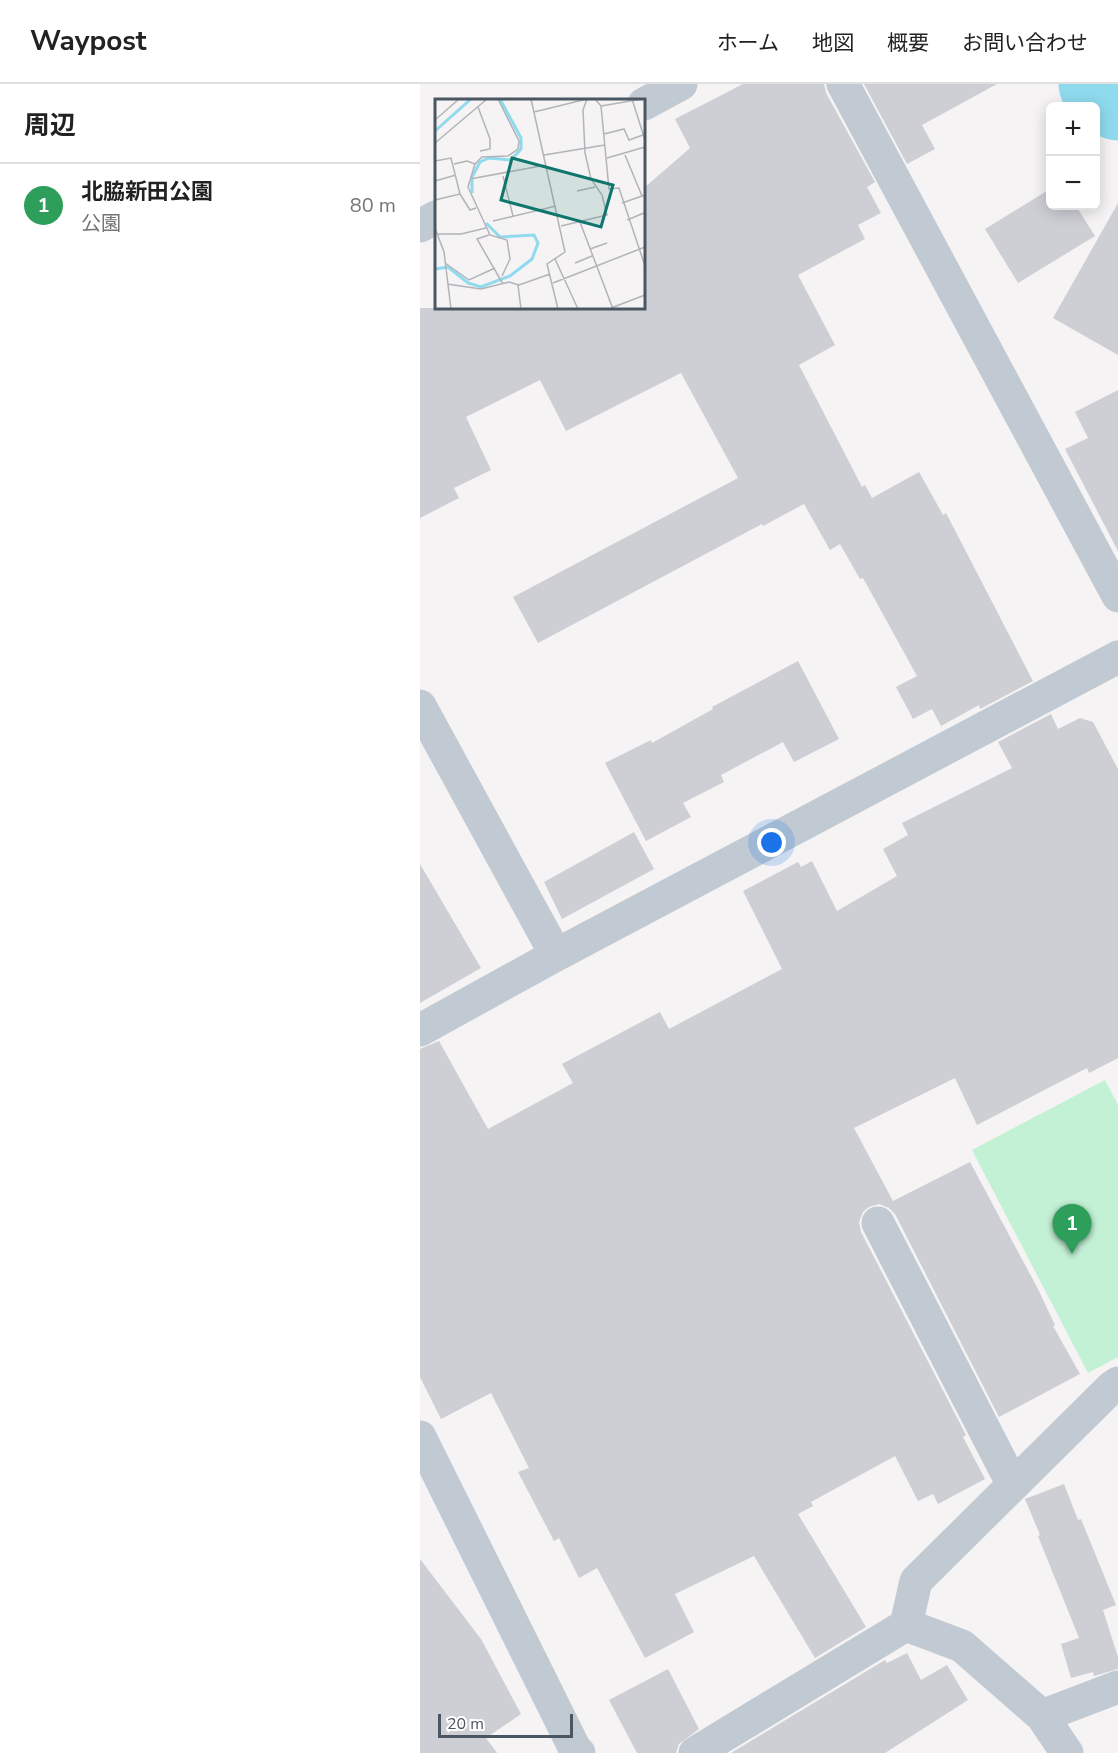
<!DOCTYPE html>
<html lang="ja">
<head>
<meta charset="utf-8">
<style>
  :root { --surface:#fff; --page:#f6f6f6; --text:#222; --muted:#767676; --line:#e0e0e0; --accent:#111827 }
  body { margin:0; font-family:"Nunito Sans","Noto Sans JP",sans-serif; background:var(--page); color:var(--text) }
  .controls { position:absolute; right:18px; top:18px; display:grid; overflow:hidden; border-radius:9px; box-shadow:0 3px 15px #0003 }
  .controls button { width:54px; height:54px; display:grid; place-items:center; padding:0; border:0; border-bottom:2px solid var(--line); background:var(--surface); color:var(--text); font:30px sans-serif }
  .scale { position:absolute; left:18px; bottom:15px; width:135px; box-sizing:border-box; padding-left:6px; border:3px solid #4a5661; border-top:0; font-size:16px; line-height:21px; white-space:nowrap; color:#4a5661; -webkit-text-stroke:4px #fff; paint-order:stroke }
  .you { position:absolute; left:352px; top:759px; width:21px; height:21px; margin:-15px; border:4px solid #fff; border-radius:50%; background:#1a73e8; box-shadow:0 0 0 9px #1a73e833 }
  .badge { display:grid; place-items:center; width:39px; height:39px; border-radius:50%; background:var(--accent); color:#fff; font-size:20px; font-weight:700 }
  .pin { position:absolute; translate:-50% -50px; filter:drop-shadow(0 2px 3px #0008) }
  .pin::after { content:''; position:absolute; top:32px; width:21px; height:18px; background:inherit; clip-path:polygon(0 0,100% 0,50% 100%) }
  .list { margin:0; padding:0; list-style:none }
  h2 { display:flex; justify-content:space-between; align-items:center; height:78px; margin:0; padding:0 24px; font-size:26px }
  h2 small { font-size:20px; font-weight:400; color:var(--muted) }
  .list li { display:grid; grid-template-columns:39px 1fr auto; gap:18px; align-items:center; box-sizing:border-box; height:84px; padding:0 24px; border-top:2px solid var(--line) }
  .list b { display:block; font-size:22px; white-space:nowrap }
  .list p { margin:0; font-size:20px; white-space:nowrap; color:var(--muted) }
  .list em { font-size:20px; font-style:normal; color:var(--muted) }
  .map { position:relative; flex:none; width:698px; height:1669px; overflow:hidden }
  header { display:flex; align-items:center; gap:36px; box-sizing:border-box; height:84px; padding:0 30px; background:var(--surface); border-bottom:2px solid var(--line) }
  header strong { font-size:28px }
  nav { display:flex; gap:33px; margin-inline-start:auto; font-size:21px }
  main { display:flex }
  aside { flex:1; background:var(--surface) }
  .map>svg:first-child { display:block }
  .green { fill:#c3f1d5 }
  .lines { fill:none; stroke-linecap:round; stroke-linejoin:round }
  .river { stroke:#90daee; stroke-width:81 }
  .building { fill:#cdcfd5 }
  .minor { stroke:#c1cad2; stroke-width:33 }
  .inset-river { fill:none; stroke:#90daee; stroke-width:3 }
  .inset-road { fill:none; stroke:#b1b4b9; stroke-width:1.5 }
  .view { fill:#0f766e; fill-opacity:0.15; stroke:#0f766e; stroke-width:3 }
  .inset-edge { fill:none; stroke:#4a5661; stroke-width:3 }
</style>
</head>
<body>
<header>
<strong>Waypost</strong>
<nav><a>ホーム</a><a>地図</a><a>概要</a><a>お問い合わせ</a></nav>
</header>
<main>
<aside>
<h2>周辺<small></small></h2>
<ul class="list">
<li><span class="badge" style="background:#2e9e5b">1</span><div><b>北脇新田公園</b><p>公園</p></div><em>80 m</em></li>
</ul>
</aside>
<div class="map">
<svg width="698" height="1669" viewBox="0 0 698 1669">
  <rect width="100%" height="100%" fill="#f5f3f3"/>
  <path class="green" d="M685,996L698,1021V1273L668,1289L552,1066Z"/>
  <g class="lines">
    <path class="river" d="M679,0L698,16"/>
  </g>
  <path class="building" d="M323,0H404L406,9L455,98L447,103L461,129L438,141L445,155L378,191L415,261L379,281L442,403L445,401L452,414L499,388L523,431L526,429L613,597L560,625L559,621L521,642L512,625L493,635L476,603L497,592L443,494L440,495L420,460L410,466L384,420L343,442L342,440L118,559L93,513L318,394L261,289L146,347L120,296L46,333L71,386L34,404L39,414L0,434V224H224V104L270,64L255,35Z
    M444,0H577L502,41L515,65L487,80Z
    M630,105V122H656L675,152L598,199L565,145Z
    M698,119V271L633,234Z
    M698,306V467L645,365L668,354L655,328Z
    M378,577L419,655L374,678L363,658L301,691L304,698L263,719L271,733L226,757L185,679L231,656L232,659L293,625L292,623Z
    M631,630L638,645L660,634L673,638L698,685V974L669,989L667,984L557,1041L535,994L434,1044L473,1117L550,1078L618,1205L635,1241L633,1242L660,1290L579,1333L475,1130L469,1124L459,1120L449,1123L443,1128L439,1138L441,1148L546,1351L543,1353L565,1395L518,1420L513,1410L498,1417L475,1372L391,1418L393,1422L378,1430L446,1543L395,1574L334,1472L255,1510L274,1548L225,1574L177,1484L159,1494L139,1454L134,1457L98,1388L109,1384L71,1309L21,1335L0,1293V965L19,957L68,1045L153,999L142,980L240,928L249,945L362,885L323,807L378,778L381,783L392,777L417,827L477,792L463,765L488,751L482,739L592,684L578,658Z
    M214,748L234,785L142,835L124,798Z
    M0,780L61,884L0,919Z
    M644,1400L658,1436L661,1435L696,1521L683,1526L698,1573V1585L674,1592L673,1588L651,1594L641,1560L659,1554L618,1452L620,1451L605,1415Z
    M0,1475L61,1555L101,1630L66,1654L77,1669H0Z
    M487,1569L501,1596L527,1581L548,1616L465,1669H311L465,1576L467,1579Z
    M248,1585L279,1645L259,1660L256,1669H217L189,1616Z"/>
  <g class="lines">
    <path class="minor" d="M423,0L698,512
      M224,20L261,0
      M0,142L16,133
      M0,622L136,871
      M0,946L136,871L698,573
      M458,1139L593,1401
      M0,1353L155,1665L159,1669
      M486,1541L542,1562L622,1632
      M275,1669L486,1541L496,1497L692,1303L698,1299
      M647,1669L622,1632L698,1603"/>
  </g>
  <g transform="translate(15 15)">
    <rect width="210" height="210" fill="#f5f3f3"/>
    <path class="inset-river" d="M0,32L36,0M37,94V78L45,63L54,59L76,61L86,50V39L65,0M0,170L13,168L33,184L46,188L75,177L97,160L103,144L99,136L65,138L51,124"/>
    <path class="inset-road" d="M63,0L84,42L83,50L73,57L47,58L40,65L33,88L55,136L72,141L75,160L67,177M96,0L130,153L112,165L123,210M160,0L166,7L174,90L184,89L210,167M197,0L210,41M166,7L207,0M43,8L55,40V50L45,52M99,13L152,0M0,21L24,0M169,35L189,30L194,41L208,36M0,44L52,0M109,56L170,46M190,56L207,97M172,59L210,48M0,62L16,59L25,95L0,101M19,65L32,62L40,65M68,77L78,117M35,80L111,66M0,82L21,76M142,92L160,88M25,95L35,111L41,109M187,104L210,96M192,121L209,114M58,122L121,107M145,123L178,210M126,127L172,116L167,96L156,80L150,54L148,11L152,0M0,129L9,153L16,210M2,135H26L51,129M54,136L42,140L68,185M155,150L172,144M120,160L143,210M10,164L34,181L60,169M140,164L157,157M118,184L210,148M12,185L46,190L74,183L84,186L115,175M83,186L86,210M176,209L210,196"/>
    <path class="view" d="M77,59L178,86L166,128L66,101Z"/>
    <rect width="210" height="210" class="inset-edge"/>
  </g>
</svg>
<div class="controls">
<button>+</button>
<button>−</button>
</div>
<div class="scale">20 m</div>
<div class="you"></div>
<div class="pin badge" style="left:652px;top:1170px;background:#2e9e5b">1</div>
</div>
</main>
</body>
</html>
